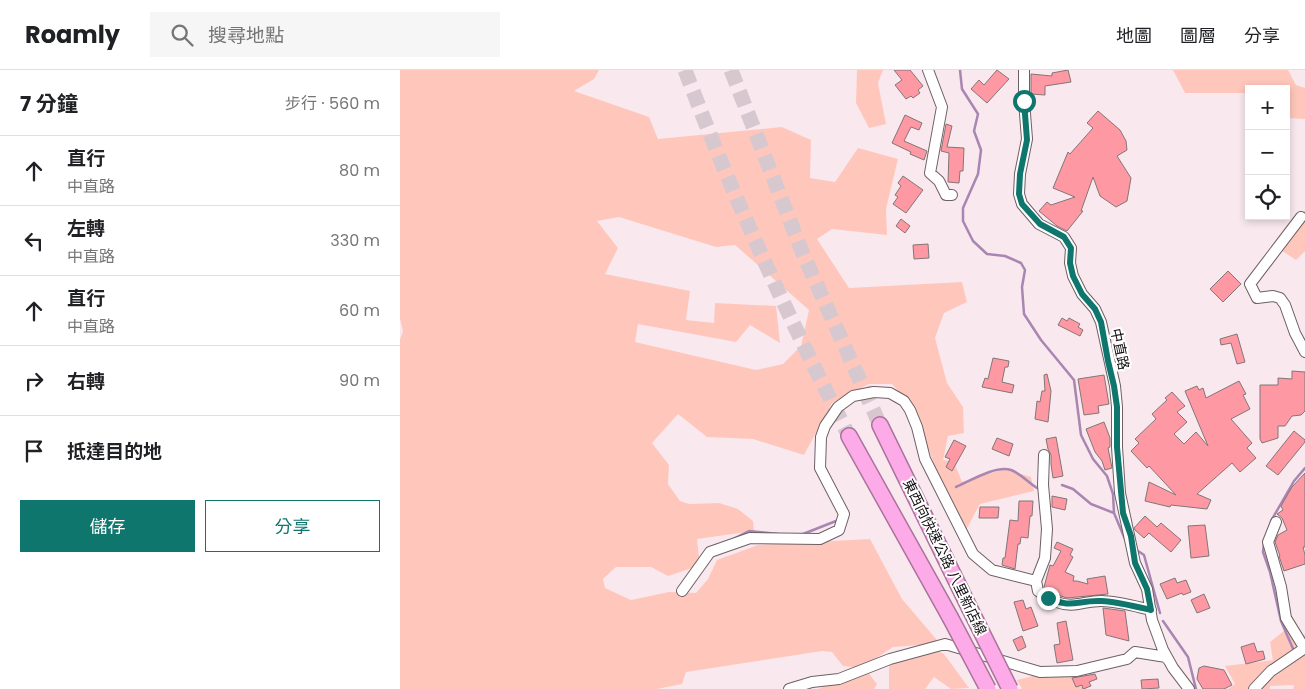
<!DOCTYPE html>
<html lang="zh-TW">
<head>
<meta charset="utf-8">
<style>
  :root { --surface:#fff; --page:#f6f6f6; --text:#202124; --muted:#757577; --line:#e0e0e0; --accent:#0f766e }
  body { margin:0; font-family:Poppins,"Noto Sans TC",sans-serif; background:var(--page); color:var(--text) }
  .controls { position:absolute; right:15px; top:15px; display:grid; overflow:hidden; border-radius:0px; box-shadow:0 2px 8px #0003 }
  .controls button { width:45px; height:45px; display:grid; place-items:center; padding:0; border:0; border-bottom:1px solid var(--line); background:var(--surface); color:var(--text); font:25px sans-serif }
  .stop { position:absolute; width:15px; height:15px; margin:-11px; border:4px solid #0f766e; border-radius:50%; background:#fff }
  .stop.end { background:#0f766e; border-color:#fff; box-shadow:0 1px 5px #0008 }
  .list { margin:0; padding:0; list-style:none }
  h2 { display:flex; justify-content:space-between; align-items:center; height:65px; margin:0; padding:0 20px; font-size:21px }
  h2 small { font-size:16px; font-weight:400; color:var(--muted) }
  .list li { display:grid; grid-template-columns:32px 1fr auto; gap:15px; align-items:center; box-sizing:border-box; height:70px; padding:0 20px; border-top:1px solid var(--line) }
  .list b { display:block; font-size:19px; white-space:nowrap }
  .list p { margin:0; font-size:16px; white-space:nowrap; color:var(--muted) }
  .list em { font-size:16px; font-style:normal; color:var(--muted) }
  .actions { display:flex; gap:10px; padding:15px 20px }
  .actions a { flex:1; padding:11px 0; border:1px solid var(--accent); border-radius:0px; text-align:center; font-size:18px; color:var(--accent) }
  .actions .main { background:var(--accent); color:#fff }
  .icon { flex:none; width:28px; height:28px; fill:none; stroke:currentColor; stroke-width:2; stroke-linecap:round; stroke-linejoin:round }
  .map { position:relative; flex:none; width:905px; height:619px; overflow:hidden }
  header { display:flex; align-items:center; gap:30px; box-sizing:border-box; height:70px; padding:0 25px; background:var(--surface); border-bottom:1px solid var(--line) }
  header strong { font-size:24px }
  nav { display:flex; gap:28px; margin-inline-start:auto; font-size:18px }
  .search { width:350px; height:45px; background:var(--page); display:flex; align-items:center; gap:12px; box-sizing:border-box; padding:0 18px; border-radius:0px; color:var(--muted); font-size:19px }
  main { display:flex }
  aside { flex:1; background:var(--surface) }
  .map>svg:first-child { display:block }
  .green { fill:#ffc7bc; fill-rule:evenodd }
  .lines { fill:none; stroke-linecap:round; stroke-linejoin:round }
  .stream { stroke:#a986b2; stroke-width:2.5 }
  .building { fill:#fe99a4; stroke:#847576 }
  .highway-tunnel { stroke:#d6c8ce; stroke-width:15; stroke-dasharray:15 8; stroke-linecap:butt }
  .minor-casing { stroke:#6d6065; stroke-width:12 }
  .highway-casing { stroke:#ab739c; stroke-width:18 }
  .minor { stroke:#fff; stroke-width:10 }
  .highway { stroke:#fdaae8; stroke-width:15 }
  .highway-bridge-casing { stroke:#ab739c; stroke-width:18; stroke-linecap:butt }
  .highway-bridge { stroke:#fdaae8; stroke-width:15 }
  .route { stroke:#0f766e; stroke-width:6 }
  .labels { text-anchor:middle; stroke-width:4; stroke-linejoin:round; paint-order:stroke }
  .street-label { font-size:14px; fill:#130e10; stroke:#fff }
</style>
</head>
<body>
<header>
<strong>Roamly</strong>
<div class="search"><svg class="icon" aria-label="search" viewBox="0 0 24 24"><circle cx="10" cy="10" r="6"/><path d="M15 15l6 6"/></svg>搜尋地點</div>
<nav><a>地圖</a><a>圖層</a><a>分享</a></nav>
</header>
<main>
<aside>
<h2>7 分鐘<small>步行 · 560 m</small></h2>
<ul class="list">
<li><svg class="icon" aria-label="ahead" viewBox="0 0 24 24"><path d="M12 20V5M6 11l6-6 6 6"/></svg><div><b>直行</b><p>中直路</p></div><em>80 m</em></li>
<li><svg class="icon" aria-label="left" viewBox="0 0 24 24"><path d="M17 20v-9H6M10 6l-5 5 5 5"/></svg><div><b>左轉</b><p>中直路</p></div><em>330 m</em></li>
<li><svg class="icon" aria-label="ahead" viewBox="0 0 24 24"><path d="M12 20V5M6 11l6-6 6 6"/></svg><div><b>直行</b><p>中直路</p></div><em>60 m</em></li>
<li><svg class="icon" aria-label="right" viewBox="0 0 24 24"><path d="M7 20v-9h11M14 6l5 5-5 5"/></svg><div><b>右轉</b></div><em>90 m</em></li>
<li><svg class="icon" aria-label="arrive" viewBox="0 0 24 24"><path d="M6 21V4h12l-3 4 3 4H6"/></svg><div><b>抵達目的地</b></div></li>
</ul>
<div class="actions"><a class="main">儲存</a><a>分享</a></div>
</aside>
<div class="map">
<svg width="905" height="619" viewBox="0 0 905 619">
  <rect width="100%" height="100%" fill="#f9e9ef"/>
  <path class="green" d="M0,0H199L194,9L174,21L249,47L258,69L382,57L411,70L410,108L435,112L458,78L498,89L486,139L487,165L432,159L417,169L449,218L562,212L567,232L544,243L535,268L547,313L563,337L564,363L548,366L543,390L554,392L562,412L605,399L631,407L634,421L580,434L566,460L537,402L514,338L492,314H469L432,333L404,385L353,369L307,367L278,344L252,373L269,395L268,414L280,431L289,434L319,433L338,439L353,451L354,461L297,469L299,488L295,497L268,506L251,497H216L203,509L205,518L231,530L269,522L296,523L308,509L317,490L358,475L470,469L502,529L537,570L534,574L493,577L461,598L443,596L432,582L422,581L286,602L282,614L257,619H0V269L3,261L0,249ZM219,147L316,177L335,175L409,240L401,276L383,294L356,300L235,272L238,254L336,272L350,255L380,273L376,236L315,233L314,253L286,250L290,221L205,204L218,178L197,151Z
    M457,0H483L478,13L486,54L469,58L456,33Z
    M773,0H888L896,15L905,18V49L886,48V19H849V23H785Z
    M905,140V181L896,190L873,175Z
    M885,560L905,565V619H893L894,615L870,616V619H828L835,614L825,596L873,590L870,572Z
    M534,579L544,584L569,618L551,619L534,607L525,619H489V592Z
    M466,600L477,614L474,619H418Z
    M653,601L676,605L687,619H622L617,610Z"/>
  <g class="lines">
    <path class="stream" d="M560,0L562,19L578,44L574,61L581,80L578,104L563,138V151L573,171L587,184L605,186L621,193L625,200L622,217L624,244L641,270L674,310L681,365L693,389L707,406L713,424L714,443L727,474
      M662,415L673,419L691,434L714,443
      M556,417C570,411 596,395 611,400C620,403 629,413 637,418
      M871,451L894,411L905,398
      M403,464L436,451
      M333,469L349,461L378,464
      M864,473L863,482L870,502L881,551L894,581
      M735,479L744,485L760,543
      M763,551L788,587L796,619"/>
  </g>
  <path class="building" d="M494,0H510L523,16L518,20L520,23L513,28L511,26L506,29L495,15L502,10Z
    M597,0L609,9L587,33L571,19L579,10L584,15Z
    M668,0L671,12L645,16V25L631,24V4L652,6V3Z
    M698,41L720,60L726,71L727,80L717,86L731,108L727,131L716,137L700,126L693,107L681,141H683L667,161L657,156L639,141L647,132L651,135L675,127L653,118L668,82L670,84L693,58L687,53Z
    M505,45L522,53L519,60L511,57L504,71L527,81L524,90L510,84L511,82L492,73Z
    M546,54L552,56L547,77L564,78L563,101H560L559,113L548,112L549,83L541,81Z
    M503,106L523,120L506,143L493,134L498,127L495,125L501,116L498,113Z
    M501,149L510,156L505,163L496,156Z
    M528,174L529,188L514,189L513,175Z
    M828,201L841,214L823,232L810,219Z
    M662,248L667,251L669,248L680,254L678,257L683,260L680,266L658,255Z
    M837,264L845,292L837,294L831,273L821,275L820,269Z
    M593,288L609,291L608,297H605L602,312L614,315L612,323L582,317L585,308L588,309Z
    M892,301L905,302V341L901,345L892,346L885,356H878V368L862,373L860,369V315H878V308L892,309Z
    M647,304L651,321L648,352L635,349L637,331L640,332L642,321H645L644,305Z
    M704,305L709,334L698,336L699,343L684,345L678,309Z
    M839,311L846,324L843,325L850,339L831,349L852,373L847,378L856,388L840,402L832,393L797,424L811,430L807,439L771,435L770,437L745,431L749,412L776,425L749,396L747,398L731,381L739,373L735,369L756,349L752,344L767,330L765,328L772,322L785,336L777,342L787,352L774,364L784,374L796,362L808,376L785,321L797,316L799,320L803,318L806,328Z
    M704,352L710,368V377L708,378L712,398L705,400L702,391L695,382L686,359Z
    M894,361L905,370V372L878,405L866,396Z
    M656,367L663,406L653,408L651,394V385L648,379L646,369Z
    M597,368L613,374L609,386L592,379Z
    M554,370L566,376L552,401L546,397L550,389L545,387Z
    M905,403V477H903L905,485V494L884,501L879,486H880L875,472L878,465L887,460L882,448L877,444L883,440L881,436L892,417Z
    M652,426L667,429L665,440L652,437Z
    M619,431H633L632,446H630L628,468L621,467L620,474H618L615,499L602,495L603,488H605L610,450L618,451Z
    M580,437H599L598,448H579Z
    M745,446L757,457L761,453L781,470L771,482L749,463L744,468L735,460L734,458Z
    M805,455L809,486L791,488L788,456Z
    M657,472L673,479L670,485L673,487L665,502L674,506L673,511H677L688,514L687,509L705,506L708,524L667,528L655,524L644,517L650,495L653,496L661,481L654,478Z
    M775,508L777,513L786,510L791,522L783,525L782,523L767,529L760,514Z
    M804,524L810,538L797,543L791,530Z
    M623,530L626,539L631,537L638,556L623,561L614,532Z
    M703,538L725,541L729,571L706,565Z
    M666,551L673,590L657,593L654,575L660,574L657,553Z
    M622,566L626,577L618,581L613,570Z
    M854,573L857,582L863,581L865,589L846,594L841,577Z
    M804,596L824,600L832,615L824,619H803L797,609L799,598Z
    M695,604L697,609L689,612L691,616L683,619L682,615L676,617L672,608Z
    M758,609L759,618L742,619L741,610Z"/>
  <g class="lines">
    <path class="highway-tunnel" d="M285,0C332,125 388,247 449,366
      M331,0L403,184L480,355"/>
    <defs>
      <path id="minor" d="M528,0L542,37L530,103L539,111L546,125H552
        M624,0V31L627,69L620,104L619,124L622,134L639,154L664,167L671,178L670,193L673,206L682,224L695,239L701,252L715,316L717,337V377L720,423L735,493L747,519L752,550L763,580L773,598L789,619
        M901,147L850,214L857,228L873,226L880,228L885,235L895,263L905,282
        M644,385L643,415L647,459L645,488L636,511L638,521C650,530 662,537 678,534C685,533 692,531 701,531C717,531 734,536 751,540
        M876,452L868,472L881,517L886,548L905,579
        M282,521L310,482L350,468L420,469L439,460L444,444L420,398L421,367L425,356L438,337L453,326L474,322L490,323L504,331L510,340L517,357L525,389L573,484L592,500L636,511
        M389,619L412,612L439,609L490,589L545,574L640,602L677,601L727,589L735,582L766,587L769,591
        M854,619L871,601L905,578"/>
      <path id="highway" d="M480,355L569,537
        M449,366L550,547"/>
    </defs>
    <use href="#minor" class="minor-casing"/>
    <use href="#highway" class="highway-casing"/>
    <use href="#minor" class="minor"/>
    <use href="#highway" class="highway"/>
    <defs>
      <path id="highway-bridge" d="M569,537L610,619
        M550,547L588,619"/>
    </defs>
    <use href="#highway-bridge" class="highway-bridge-casing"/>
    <use href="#highway-bridge" class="highway-bridge"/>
  </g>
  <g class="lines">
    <path class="route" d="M624,31L627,70L620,104L619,124L622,134L640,154L664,167L671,178L670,193L673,206L682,224L695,239L701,252L708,291L714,316L717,337V377L723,443L731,466L735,493L747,519L751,540C734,536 718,532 701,531C677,530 672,539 648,528"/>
  </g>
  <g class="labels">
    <g class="street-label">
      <text transform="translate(720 279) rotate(78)" y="5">中直路</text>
      <text transform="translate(545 487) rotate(64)" y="5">東西向快速公路 八里新店線</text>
    </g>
  </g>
</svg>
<div class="controls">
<button>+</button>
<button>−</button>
<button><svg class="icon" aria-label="locate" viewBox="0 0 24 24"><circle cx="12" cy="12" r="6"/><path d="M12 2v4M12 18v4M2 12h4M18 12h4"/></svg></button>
</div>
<div class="stop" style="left:624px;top:31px"></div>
<div class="stop end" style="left:648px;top:528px"></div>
</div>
</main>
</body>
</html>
